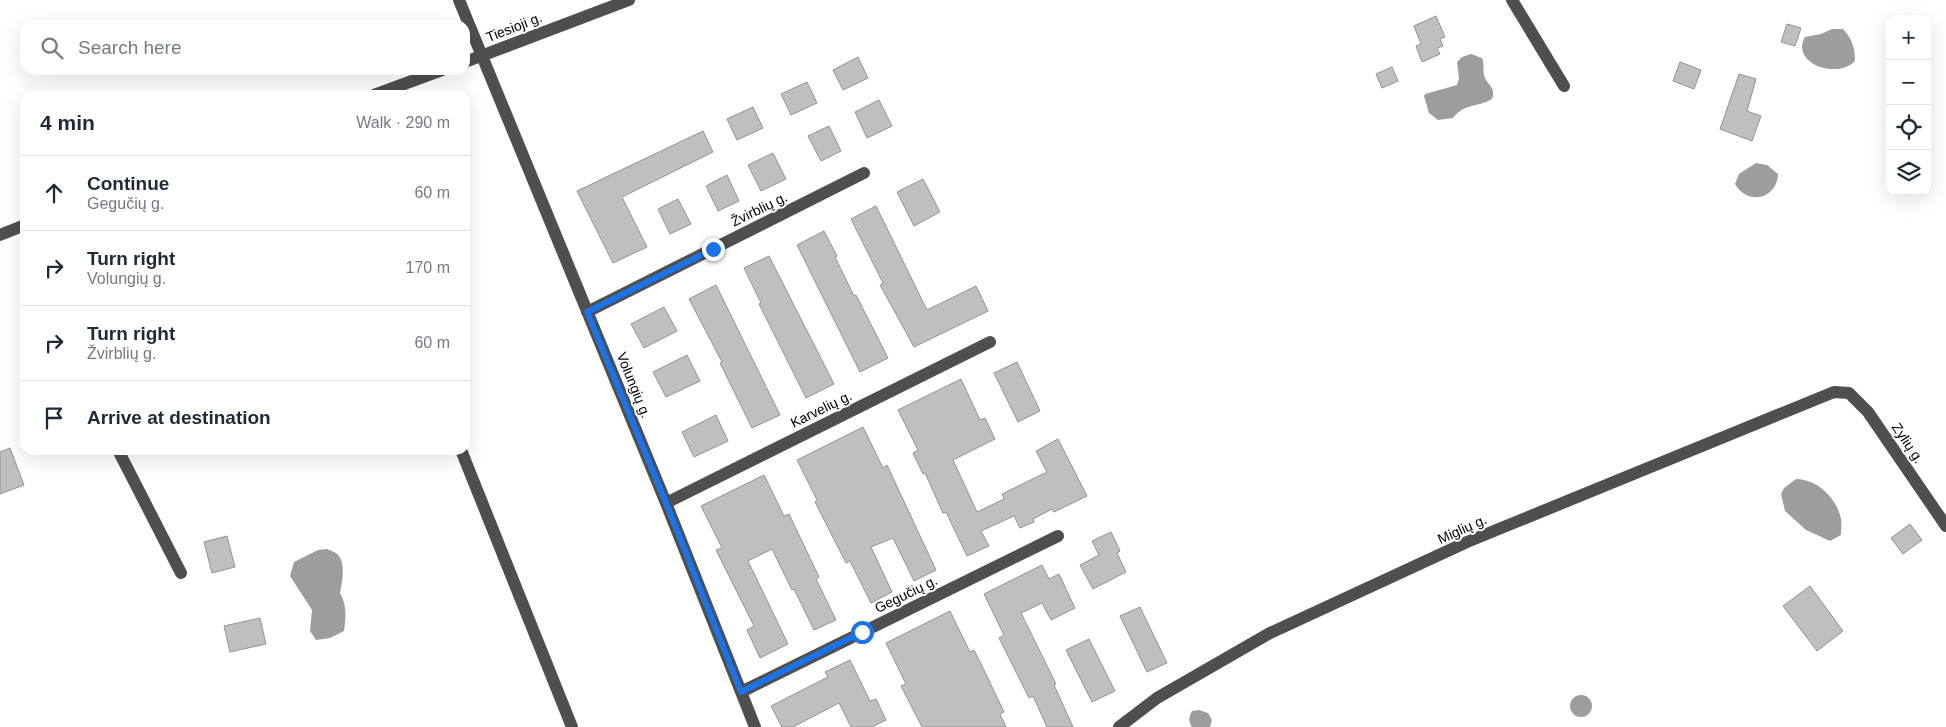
<!DOCTYPE html>
<html lang="en">
<head>
<meta charset="utf-8">
<style>
  :root { --surface:#fff; --page:#f6f6f7; --text:#1f2937; --muted:#747a83; --line:#e0e1e3 }
  body { margin:0; font-family:Arial,sans-serif; background:var(--page); color:var(--text) }
  .controls { position:absolute; right:15px; top:15px; display:grid; overflow:hidden; border-radius:10px; box-shadow:0 5px 20px #0002 }
  .controls button { width:45px; height:45px; display:grid; place-items:center; padding:0; border:0; border-bottom:1px solid var(--line); background:var(--surface); color:var(--text); font:25px sans-serif }
  .stop { position:absolute; width:15px; height:15px; margin:-11px; border:4px solid #1a73e8; border-radius:50%; background:#fff }
  .stop.end { background:#1a73e8; border-color:#fff; box-shadow:0 1px 5px #0008 }
  .list { margin:0; padding:0; list-style:none }
  h2 { display:flex; justify-content:space-between; align-items:center; height:65px; margin:0; padding:0 20px; font-size:21px }
  h2 small { font-size:16px; font-weight:400; color:var(--muted) }
  .list li { display:grid; grid-template-columns:32px 1fr auto; gap:15px; align-items:center; box-sizing:border-box; height:75px; padding:0 20px; border-top:1px solid var(--line) }
  .list b { display:block; font-size:19px; white-space:nowrap }
  .list p { margin:0; font-size:16px; white-space:nowrap; color:var(--muted) }
  .list em { font-size:16px; font-style:normal; color:var(--muted) }
  .icon { flex:none; width:28px; height:28px; fill:none; stroke:currentColor; stroke-width:2; stroke-linecap:round; stroke-linejoin:round }
  .map { position:relative; flex:none; width:1946px; height:727px; overflow:hidden }
  .search { position:absolute; background:var(--surface); box-shadow:0 5px 20px #0002; left:20px; top:20px; width:450px; height:55px; display:flex; align-items:center; gap:12px; box-sizing:border-box; padding:0 18px; border-radius:15px; color:var(--muted); font-size:19px }
  .panel { position:absolute; background:var(--surface); box-shadow:0 5px 20px #0002; left:20px; top:90px; width:450px; height:365px; border-radius:15px }
  .map>svg:first-child { display:block }
  .water { fill:#9d9d9d }
  .building { fill:#bfbfbf; stroke:#939393 }
  .lines { fill:none; stroke-linecap:round; stroke-linejoin:round }
  .minor { stroke:#4f4f4f; stroke-width:12 }
  .route { stroke:#1a73e8; stroke-width:6 }
  .labels { text-anchor:middle; stroke-width:4; stroke-linejoin:round; paint-order:stroke }
  .street-label { font-size:14px; fill:#000; stroke:#fff }
</style>
</head>
<body>
<div class="map">
<svg width="1946" height="727" viewBox="0 0 1946 727">
  <rect width="100%" height="100%" fill="#fff"/>
  <path class="water" d="M1832,29H1843C1852,38 1855,48 1855,61C1837,80 1790,63 1805,37L1821,34Z
    M1471,54L1482,58C1485,64 1482,71 1485,78C1489,86 1496,88 1492,99C1477,108 1464,103 1453,118L1438,120L1429,113L1424,96L1425,94L1457,85L1459,78L1457,62L1462,57Z
    M1756,163L1767,165L1778,174C1777,199 1748,206 1735,184L1739,174Z
    M1796,479C1817,479 1837,498 1841,519C1842,524 1841,530 1841,535L1830,541L1806,530L1785,511L1781,494L1784,488Z
    M327,549C331,551 336,552 338,555C346,563 342,583 340,593C347,605 346,617 344,631L330,638L316,640L310,631L312,610L290,576L294,562L318,550Z
    M1570 706a11 11 0 1 1 22 0a11 11 0 1 1-22 0Z
    M1199,710L1208,713L1212,720L1210,727H1192C1188,721 1189,717 1192,711Z"/>
  <path class="building" d="M1436,16L1445,37L1440,39L1443,46L1437,48L1440,54L1422,62L1416,46L1421,44L1414,26Z
    M1787,24L1801,28L1795,46L1781,42Z
    M858,57L868,78L843,90L833,70Z
    M1680,62L1701,70L1694,89L1673,81Z
    M1392,67L1398,81L1382,88L1376,74Z
    M1739,74L1756,79L1747,111L1761,116L1752,141L1720,129Z
    M807,82L817,103L791,115L781,94Z
    M879,100L892,126L867,138L855,112Z
    M753,107L763,128L737,140L727,119Z
    M829,126L841,151L821,161L808,136Z
    M703,131L713,152L622,197L647,247L613,263L577,191Z
    M773,153L786,179L761,191L748,165Z
    M727,175L739,201L718,211L706,186Z
    M923,179L940,212L914,226L897,192Z
    M678,199L691,224L670,234L658,209Z
    M876,206L927,310L976,286L988,311L914,347L880,285L883,283L851,219Z
    M824,231L837,256L835,257L854,296L856,295L888,358L860,372L797,245Z
    M769,256L834,384L806,398L759,304L761,303L744,268Z
    M716,285L780,415L752,428L720,363L722,362L689,299Z
    M664,307L677,331L644,348L631,324Z
    M687,355L700,381L666,397L653,372Z
    M1017,362L1040,411L1018,422L994,373Z
    M961,379L980,420L985,418L995,439L953,460L977,512L1004,499L1002,494L1047,472L1036,451L1058,439L1087,496L1054,512L1052,509L1033,519L1034,522L1020,528L1014,516L981,531L989,546L967,556L946,512L943,513L925,473L923,474L913,453L918,450L898,410Z
    M716,415L728,441L694,457L682,432Z
    M863,427L883,468L887,465L936,570L914,581L893,538L871,547L892,592L871,603L850,561L846,563L815,502L817,500L797,460Z
    M10,448L24,485L0,494V452Z
    M764,475L784,516L789,514L819,577L816,579L836,620L814,630L794,589L792,590L772,549L748,561L788,644L760,658L747,630L754,626L716,550L722,548L701,506Z
    M1910,524L1922,540L1903,554L1891,538Z
    M1111,532L1120,551L1117,553L1126,572L1093,589L1080,565L1099,555L1092,541Z
    M227,536L235,567L212,573L204,542Z
    M1042,565L1049,579L1059,574L1075,608L1051,620L1042,603L1021,613L1056,684L1054,685L1073,727H1047L1033,696L1029,698L999,638L1004,635L984,594Z
    M1810,586L1843,631L1817,651L1783,606Z
    M1140,607L1167,663L1147,672L1120,616Z
    M950,611L970,652L974,650L985,672L1004,712L1000,714L1006,727H922L901,686L906,684L886,643Z
    M260,618L266,644L230,652L224,626Z
    M1089,639L1115,691L1092,702L1066,650Z
    M850,660L870,701L876,699L886,720L872,727H851L839,703L793,727H782L771,706L828,677L825,672Z"/>
  <g class="lines">
    <path class="minor" d="M459,0L666,503L755,727
      M1512,0L1564,86
      M465,62L629,0
      M374,95L442,70
      M0,235L25,225
      M587,312L864,173
      M118,450L181,573
      M461,450L572,727
      M666,503L990,342
      M741,692L1058,536
      M1119,727L1157,698L1270,633L1467,542L1834,392L1849,393L1868,412L1946,526"/>
  </g>
  <g class="lines">
    <path class="route" d="M713,249L587,312L666,503L741,692L862,632"/>
  </g>
  <g class="labels">
    <g class="street-label">
      <text transform="translate(514 27) rotate(-21)" y="5">Tiesioji g.</text>
      <text transform="translate(759 209) rotate(-26)" y="5">Žvirblių g.</text>
      <text transform="translate(634 385) rotate(68)" y="5">Volungių g.</text>
      <text transform="translate(821 409) rotate(-26)" y="5">Karvelių g.</text>
      <text transform="translate(1908 443) rotate(56)" y="5">Zylių g.</text>
      <text transform="translate(1462 529) rotate(-24)" y="5">Miglių g.</text>
      <text transform="translate(906 594) rotate(-26)" y="5">Gegučių g.</text>
    </g>
  </g>
</svg>
<div class="controls">
<button>+</button>
<button>−</button>
<button><svg class="icon" aria-label="locate" viewBox="0 0 24 24"><circle cx="12" cy="12" r="6"/><path d="M12 2v4M12 18v4M2 12h4M18 12h4"/></svg></button>
<button><svg class="icon" aria-label="layers" viewBox="0 0 24 24"><path d="M12 4l9 5-9 5-9-5zM3 14l9 5 9-5"/></svg></button>
</div>
<div class="stop" style="left:862px;top:632px"></div>
<div class="stop end" style="left:713px;top:249px"></div>
<div class="search"><svg class="icon" aria-label="search" viewBox="0 0 24 24"><circle cx="10" cy="10" r="6"/><path d="M15 15l6 6"/></svg>Search here</div>
<section class="panel">
<h2>4 min<small>Walk · 290 m</small></h2>
<ul class="list">
<li><svg class="icon" aria-label="ahead" viewBox="0 0 24 24"><path d="M12 20V5M6 11l6-6 6 6"/></svg><div><b>Continue</b><p>Gegučių g.</p></div><em>60 m</em></li>
<li><svg class="icon" aria-label="right" viewBox="0 0 24 24"><path d="M7 20v-9h11M14 6l5 5-5 5"/></svg><div><b>Turn right</b><p>Volungių g.</p></div><em>170 m</em></li>
<li><svg class="icon" aria-label="right" viewBox="0 0 24 24"><path d="M7 20v-9h11M14 6l5 5-5 5"/></svg><div><b>Turn right</b><p>Žvirblių g.</p></div><em>60 m</em></li>
<li><svg class="icon" aria-label="arrive" viewBox="0 0 24 24"><path d="M6 21V4h12l-3 4 3 4H6"/></svg><div><b>Arrive at destination</b></div></li>
</ul>
</section>
</div>
</body>
</html>
